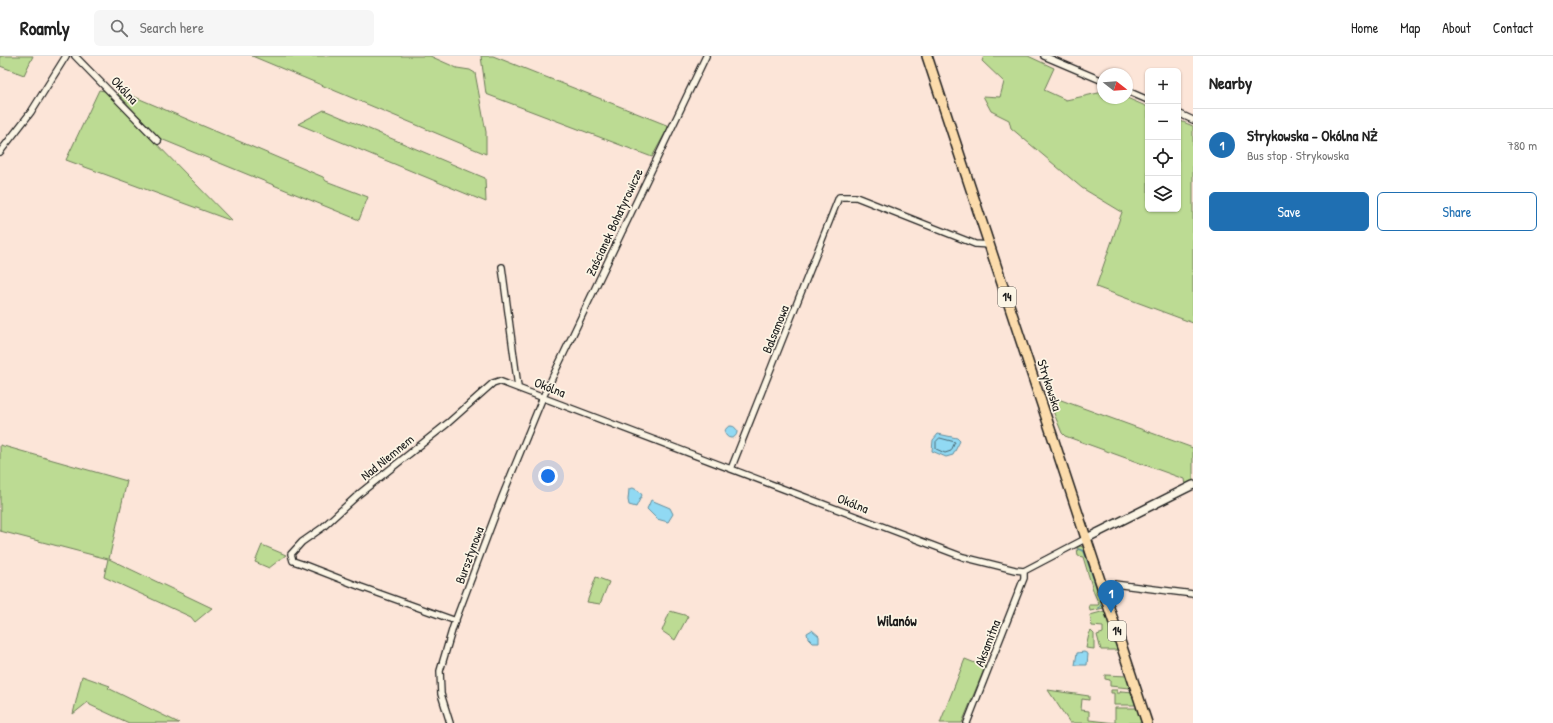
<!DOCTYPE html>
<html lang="en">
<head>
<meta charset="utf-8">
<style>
  :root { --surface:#fff; --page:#f6f6f6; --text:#222; --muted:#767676; --line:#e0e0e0; --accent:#1f6fb2 }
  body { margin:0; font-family:"Patrick Hand",sans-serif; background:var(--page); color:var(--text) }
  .controls { position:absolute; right:12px; top:12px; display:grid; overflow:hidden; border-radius:6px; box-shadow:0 1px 3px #0004 }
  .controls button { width:36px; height:36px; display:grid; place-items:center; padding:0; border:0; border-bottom:1px solid var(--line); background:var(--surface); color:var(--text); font:20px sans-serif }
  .compass { position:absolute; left:1097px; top:12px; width:36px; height:36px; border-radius:50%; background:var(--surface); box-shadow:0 1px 3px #0004; rotate:107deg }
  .you { position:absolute; left:548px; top:420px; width:14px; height:14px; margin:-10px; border:3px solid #fff; border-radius:50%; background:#1a73e8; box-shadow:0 0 0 6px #1a73e833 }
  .badge { display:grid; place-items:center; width:26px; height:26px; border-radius:50%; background:var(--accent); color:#fff; font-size:13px; font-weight:700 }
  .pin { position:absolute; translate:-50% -33px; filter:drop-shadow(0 1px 2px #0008) }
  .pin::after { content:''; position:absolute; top:21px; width:14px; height:12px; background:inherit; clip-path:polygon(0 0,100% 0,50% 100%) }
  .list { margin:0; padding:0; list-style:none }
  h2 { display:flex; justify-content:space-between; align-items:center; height:52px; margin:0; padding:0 16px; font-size:17px }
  h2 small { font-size:13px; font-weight:400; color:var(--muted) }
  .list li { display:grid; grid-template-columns:26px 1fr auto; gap:12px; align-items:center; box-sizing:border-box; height:72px; padding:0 16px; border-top:1px solid var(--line) }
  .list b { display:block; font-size:15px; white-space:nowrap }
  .list p { margin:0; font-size:13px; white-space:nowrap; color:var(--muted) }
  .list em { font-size:13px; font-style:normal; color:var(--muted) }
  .actions { display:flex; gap:8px; padding:12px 16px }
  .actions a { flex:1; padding:9px 0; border:1px solid var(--accent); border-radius:6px; text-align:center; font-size:14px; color:var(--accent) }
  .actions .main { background:var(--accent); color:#fff }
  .icon { flex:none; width:22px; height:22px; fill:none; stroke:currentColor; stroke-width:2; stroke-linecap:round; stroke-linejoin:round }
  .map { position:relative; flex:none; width:1193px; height:667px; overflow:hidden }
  header { display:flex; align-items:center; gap:24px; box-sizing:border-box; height:56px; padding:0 20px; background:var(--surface); border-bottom:1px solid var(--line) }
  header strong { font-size:19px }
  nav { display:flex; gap:22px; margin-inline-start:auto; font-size:14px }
  .search { width:280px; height:36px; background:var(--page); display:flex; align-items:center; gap:10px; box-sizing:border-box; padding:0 14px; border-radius:6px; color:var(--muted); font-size:15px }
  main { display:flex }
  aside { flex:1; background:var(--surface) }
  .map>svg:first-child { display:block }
  .green { fill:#bcdb93; stroke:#6c7c58 }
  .water { fill:#91d9f3; stroke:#628d9d }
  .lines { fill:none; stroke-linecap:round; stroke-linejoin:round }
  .shore { stroke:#4b6872; stroke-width:1 }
  .stream { stroke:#628d9d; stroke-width:1.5 }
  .minor-casing { stroke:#1c1c1c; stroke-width:8 }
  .tertiary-casing { stroke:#1c1c1c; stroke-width:10 }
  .primary-casing { stroke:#1c1c1c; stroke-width:12 }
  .minor { stroke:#fcf5e5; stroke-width:5.5 }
  .tertiary { stroke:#fcf5e5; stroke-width:7 }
  .primary { stroke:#fcdcac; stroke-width:9 }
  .labels { text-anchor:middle; stroke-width:3.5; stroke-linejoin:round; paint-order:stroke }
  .shield { fill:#fcf5e5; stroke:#5f5d58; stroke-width:1 }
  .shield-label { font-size:12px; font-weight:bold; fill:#1c1c1c }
  .street-label { font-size:13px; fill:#1c1c1c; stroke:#fcf5e5 }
  .neighbourhood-label { font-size:14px; font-weight:bold; fill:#1c1c1c; stroke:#fcf5e5 }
</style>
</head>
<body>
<header>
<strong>Roamly</strong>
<div class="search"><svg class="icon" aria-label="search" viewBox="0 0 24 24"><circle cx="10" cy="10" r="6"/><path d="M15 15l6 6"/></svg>Search here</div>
<nav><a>Home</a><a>Map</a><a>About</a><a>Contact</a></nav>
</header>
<main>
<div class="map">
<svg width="1193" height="667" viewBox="0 0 1193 667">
  <rect width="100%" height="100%" fill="#fce5d8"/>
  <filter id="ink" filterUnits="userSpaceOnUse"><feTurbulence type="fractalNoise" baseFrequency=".025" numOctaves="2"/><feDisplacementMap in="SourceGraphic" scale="8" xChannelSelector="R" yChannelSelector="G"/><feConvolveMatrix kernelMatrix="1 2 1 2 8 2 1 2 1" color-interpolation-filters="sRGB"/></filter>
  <g filter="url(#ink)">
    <path class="green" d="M0,0H33L24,19L0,10Z
      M252,0H430L457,12L470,14L475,17L486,76V98Z
      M481,0H493L669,70L652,101L486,38Z
      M984,0H1028L1054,12L1044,34L1066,44L1103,36V42H1127L1148,51V153H1178V64L1193,70V267L1096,231L1122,156L1082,132L1011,72L1009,64L991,55L983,40L1000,41L1004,26L982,5Z
      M99,34L105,35L232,165L66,104Z
      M121,35L323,121L326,125L368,141L359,164L161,83L118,38Z
      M324,54L485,122L486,146L298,68Z
      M1050,340L1193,392V426L1185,430L1184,423L1065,380L1062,377L1048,343Z
      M0,389L127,425L109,503L212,552L195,566L191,561L104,521L108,503L0,475Z
      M262,489L286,499L269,512L255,506Z
      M1080,490L1085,492L1098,533L1096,535L1097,539L1100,538L1104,552L1090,555L1089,549H1098L1099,548L1094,537L1083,501L1078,500L1077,492Z
      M596,521L609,526L600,548L587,546Z
      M670,555L688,560L675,584L662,575Z
      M1105,555L1118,594H1101L1097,579L1103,577V571L1092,570L1090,559Z
      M1091,575L1094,578V593L1086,592L1089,578Z
      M965,603L985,611L962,667H940Z
      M1105,619L1128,620L1132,631L1129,632L1110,630V624L1105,623Z
      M82,620L110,630L108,632L179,667H129L90,649L88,646L73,658Z
      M1048,634L1089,640V644L1082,643L1081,654L1089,655V664L1115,667V652H1139L1144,667H1070Z
      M1111,634H1117V637H1120L1121,635L1134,636L1138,649H1114V637H1111Z"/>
    <path class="water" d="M725 376a6 6 0 1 1 12 0a6 6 0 1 1-12 0Z
      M938,378L957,382L960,385L953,399L946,401L932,395L933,384Z
      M633,432L639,435L642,439L636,451L629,449L628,444L629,433Z
      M651,444L670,452L673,458L668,466L657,463L647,453Z
      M812,574L819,580V587H813L808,582L807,577Z
      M1084,596L1088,598L1087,609H1075L1077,597Z"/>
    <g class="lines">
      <path class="shore" d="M940,382L955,386L951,395L945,397L936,393V386Z"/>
      <path class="stream" d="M1078,493L1084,495L1097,533
        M1099,552L1102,548L1099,540"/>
      <defs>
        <path id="minor" d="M75,0L158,85
          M1044,0L1103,25
          M1127,35L1148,44
          M1178,57L1193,64
          M0,96L31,56L66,0
          M502,211L518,331
          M731,413L839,141H856L975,188L990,189
          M1102,530L1114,528L1193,538
          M456,565L361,531L302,508L293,505L291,498L302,486L322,472L359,438L448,367L493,327L499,325L963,501L1015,514L1024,515L1087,482
          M450,667L441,638L440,615L453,571L502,441L543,341L706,0
          M967,667L1024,522V515"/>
        <path id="tertiary" d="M1087,482L1193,429"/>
        <path id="primary" d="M927,0L1147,667"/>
      </defs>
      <use href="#minor" class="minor-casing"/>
      <use href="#tertiary" class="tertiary-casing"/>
      <use href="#primary" class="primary-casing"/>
      <use href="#minor" class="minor"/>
      <use href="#tertiary" class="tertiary"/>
      <use href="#primary" class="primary"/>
    </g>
  </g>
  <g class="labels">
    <g class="shield">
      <rect x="998" y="231" width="18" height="20" rx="3"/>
      <rect x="1108" y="565" width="18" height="20" rx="3"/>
    </g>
    <g class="shield-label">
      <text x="1007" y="245">14</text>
      <text x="1117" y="579">14</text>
    </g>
    <g class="street-label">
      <text transform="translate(125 34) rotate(46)" y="5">Okólna</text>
      <text transform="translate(614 166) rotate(-65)" y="5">Zaścianek Bohatyrowicze</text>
      <text transform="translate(775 273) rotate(-68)" y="5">Balsamowa</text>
      <text transform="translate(1050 329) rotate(72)" y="5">Strykowska</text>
      <text transform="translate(550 331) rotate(21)" y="5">Okólna</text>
      <text transform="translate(387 401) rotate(-39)" y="5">Nad Niemnem</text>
      <text transform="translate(853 447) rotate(21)" y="5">Okólna</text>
      <text transform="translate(469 499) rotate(-70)" y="5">Bursztynowa</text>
      <text transform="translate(987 587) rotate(-69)" y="5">Aksamitna</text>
    </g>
    <g class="neighbourhood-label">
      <text x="897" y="570">Wilanów</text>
    </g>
  </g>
</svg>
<div class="controls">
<button>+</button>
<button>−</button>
<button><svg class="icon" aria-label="locate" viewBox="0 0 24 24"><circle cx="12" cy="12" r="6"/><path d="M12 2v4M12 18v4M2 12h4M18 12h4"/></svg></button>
<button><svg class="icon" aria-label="layers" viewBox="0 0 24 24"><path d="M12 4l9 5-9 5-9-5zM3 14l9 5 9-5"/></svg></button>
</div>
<svg class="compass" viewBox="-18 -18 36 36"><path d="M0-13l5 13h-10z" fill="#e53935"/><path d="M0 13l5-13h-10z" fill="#767676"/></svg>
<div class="you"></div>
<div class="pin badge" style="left:1111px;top:557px">1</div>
</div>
<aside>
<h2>Nearby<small></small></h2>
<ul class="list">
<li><span class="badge">1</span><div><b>Strykowska - Okólna NŻ</b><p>Bus stop · Strykowska</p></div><em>780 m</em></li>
</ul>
<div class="actions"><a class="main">Save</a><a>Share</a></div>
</aside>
</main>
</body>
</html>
